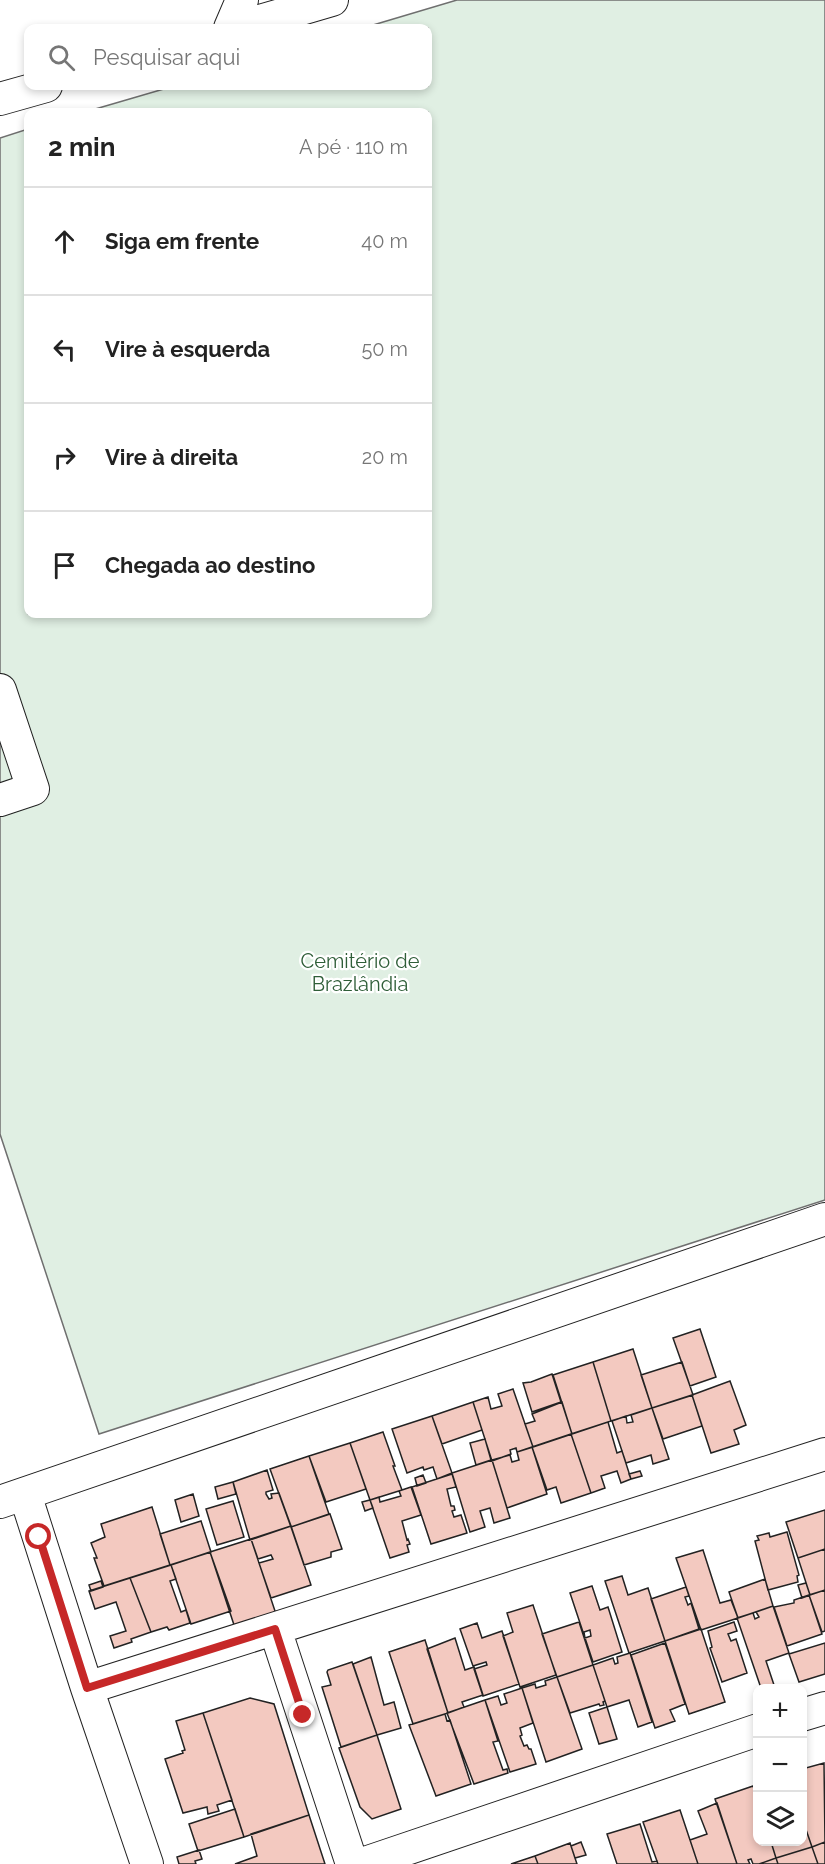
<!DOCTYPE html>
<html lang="pt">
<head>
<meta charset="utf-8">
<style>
  :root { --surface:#fff; --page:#f2f2f2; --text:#222; --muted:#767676; --line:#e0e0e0 }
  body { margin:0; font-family:Raleway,sans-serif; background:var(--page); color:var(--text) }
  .controls { position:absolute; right:18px; bottom:18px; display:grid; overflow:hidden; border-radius:12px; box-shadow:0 3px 9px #0003 }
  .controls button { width:54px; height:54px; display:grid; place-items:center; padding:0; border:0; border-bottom:2px solid var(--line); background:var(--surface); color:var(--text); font:30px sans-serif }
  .stop { position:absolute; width:18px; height:18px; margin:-14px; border:4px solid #c62828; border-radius:50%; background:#fff }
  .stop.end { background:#c62828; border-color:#fff; box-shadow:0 2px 6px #0008 }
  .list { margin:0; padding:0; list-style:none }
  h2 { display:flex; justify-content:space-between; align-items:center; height:78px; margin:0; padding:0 24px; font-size:26px }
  h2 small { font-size:20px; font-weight:400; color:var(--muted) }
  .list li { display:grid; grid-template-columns:39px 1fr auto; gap:18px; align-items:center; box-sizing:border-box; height:108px; padding:0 24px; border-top:2px solid var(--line) }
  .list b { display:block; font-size:22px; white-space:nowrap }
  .list em { font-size:20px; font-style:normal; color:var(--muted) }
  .icon { flex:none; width:33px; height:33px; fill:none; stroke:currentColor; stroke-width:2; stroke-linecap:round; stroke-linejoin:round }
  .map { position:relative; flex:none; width:825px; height:1864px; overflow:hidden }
  .search { position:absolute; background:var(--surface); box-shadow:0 3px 9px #0003; left:24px; top:24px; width:408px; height:66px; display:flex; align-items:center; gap:15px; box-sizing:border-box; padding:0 21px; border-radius:12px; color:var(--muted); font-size:22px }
  .panel { position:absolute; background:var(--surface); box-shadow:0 3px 9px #0003; left:24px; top:108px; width:408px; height:510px; border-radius:12px }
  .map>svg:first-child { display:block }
  .green { fill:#e0efe3; stroke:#6f6f6f; stroke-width:1.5 }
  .building { fill:#f3c9c0; stroke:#222; stroke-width:1.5; fill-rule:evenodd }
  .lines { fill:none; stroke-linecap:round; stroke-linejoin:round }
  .minor-casing { stroke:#222; stroke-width:34 }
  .minor { stroke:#fff; stroke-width:32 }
  .route { stroke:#c62828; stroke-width:8 }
  .labels { text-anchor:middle; stroke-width:4.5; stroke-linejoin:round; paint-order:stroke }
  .park-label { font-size:20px; fill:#2f5e38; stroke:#fff }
</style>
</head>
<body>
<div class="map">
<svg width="825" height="1864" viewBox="0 0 825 1864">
  <rect width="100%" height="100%" fill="#fff"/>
  <path class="green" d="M457,0H825V1200L99,1434L0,1134V138L28,129V614H428V112H85L174,86H428V28H363Z"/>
  <path class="building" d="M700,1329L716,1377L690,1386L673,1338Z
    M633,1349L652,1408L611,1421L593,1362Z
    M593,1362L611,1421L572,1434L553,1375Z
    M682,1362L693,1395L652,1408L641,1375Z
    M552,1374L561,1402L532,1412L523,1383L531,1382Z
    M730,1381L746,1425L734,1430L739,1444L711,1453L692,1395Z
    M513,1389L533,1447L517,1452L516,1448L510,1450L511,1454L492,1461L473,1402L488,1397L491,1409L502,1406L498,1394Z
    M692,1395L702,1426L663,1439L652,1408Z
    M473,1402L482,1430L442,1444L432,1416Z
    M562,1402L572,1434L533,1447L525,1424L535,1421L532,1414Z
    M652,1408L669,1459L653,1464L651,1455L626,1463L612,1421L626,1416L627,1423L633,1422L631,1415Z
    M432,1416L452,1473L437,1479L433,1467L424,1470L423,1467L407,1473L392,1429Z
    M608,1422L617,1453L622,1451L631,1479L621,1483L617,1471L601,1476L605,1488L591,1493L571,1434Z
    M383,1432L395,1466H393L402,1490L370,1500L350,1443Z
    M571,1434L591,1493L561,1503L556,1487L547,1490L532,1447Z
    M485,1439L491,1460L476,1465L470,1443Z
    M350,1443L366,1489L326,1502L309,1456Z
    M532,1447L547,1494L507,1508L492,1460L510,1455L512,1462L519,1460L517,1452Z
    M309,1456L329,1514L291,1527L270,1469Z
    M492,1460L510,1518L494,1523L490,1508L480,1511L485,1527L470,1532L452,1473Z
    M267,1470L273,1490L266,1492V1494L269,1499L272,1498L271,1494L279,1493L291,1526L250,1540L233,1482Z
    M640,1471L642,1476L631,1479L629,1474Z
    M452,1474L456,1487L447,1489L451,1506H454L455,1510L452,1511L454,1517L461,1515L467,1533L431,1544L412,1487Z
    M423,1475L426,1483L417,1486L415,1478Z
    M233,1482L236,1494L218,1499L215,1487Z
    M411,1487L421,1515L402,1521L407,1540L408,1539L410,1544L407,1545L409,1552L390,1558L370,1500L379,1497L380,1502L401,1496L399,1491Z
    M193,1494L199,1516L181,1522L175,1500Z
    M370,1500L373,1508L365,1511L362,1502Z
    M233,1501L244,1537L217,1545L206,1509Z
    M152,1507L170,1565L104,1586L94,1558H97L91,1543L105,1537L101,1524Z
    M825,1510V1549L798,1558L786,1522Z
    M330,1514L342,1549L331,1552V1557L304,1565L291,1527Z
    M201,1521L211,1552L170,1565L160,1534Z
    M291,1526L311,1585L271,1598L259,1563L273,1559L271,1555L258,1559L251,1539Z
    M787,1532L799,1575L797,1576L798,1582L768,1590L755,1541L759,1540L757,1536L769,1533L770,1537Z
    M251,1539L277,1617L236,1631L210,1552Z
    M825,1549V1590L810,1595L798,1558Z
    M703,1550L720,1603L731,1600L738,1618L701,1630L676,1558Z
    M210,1552L231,1611L191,1624L171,1565Z
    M171,1565L176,1579L170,1581L181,1612L186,1610L190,1623L169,1630L167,1627L151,1632L130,1578Z
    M622,1576L628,1595L648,1588L665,1641L629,1653L605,1581Z
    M130,1578L151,1632L131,1639L132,1642L114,1648L110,1636L126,1631L116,1602L95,1609L89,1591Z
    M765,1579L773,1606L738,1618L729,1592Z
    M101,1581L103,1587L91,1591L89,1585Z
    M806,1583L810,1595L802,1598L798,1585Z
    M592,1586L600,1610L608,1607L622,1652L593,1662L570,1593ZM590,1630L591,1636L585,1638L584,1632Z
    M686,1587L689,1596L685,1597L688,1605L691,1603L699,1629L665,1641L651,1599Z
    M825,1590V1631L822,1632L809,1595Z
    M809,1595L822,1634L787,1646L774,1607L794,1603V1600Z
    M533,1605L556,1675L520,1687L503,1636L513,1632L507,1613Z
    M773,1606L789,1653L766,1661L774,1685L761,1688L737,1618L753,1613L755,1619L759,1617L756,1612Z
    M579,1622L593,1665L557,1677L542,1634Z
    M734,1622L737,1631L728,1634L731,1641L736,1639L747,1673L722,1682L710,1648L712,1647L708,1631Z
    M477,1623L482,1638L502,1631L519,1684L483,1696L474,1669L487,1665L486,1662L473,1666L460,1629Z
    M701,1629L725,1702L689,1714L665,1641Z
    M455,1638L465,1670L474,1667L483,1695L462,1702L464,1707L448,1713L427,1649Z
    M425,1640L448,1713L413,1724L389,1652Z
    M665,1643L685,1704L670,1710L675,1721L655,1728L631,1655Z
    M825,1643V1674L799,1682L789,1654Z
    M630,1653L652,1722L638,1727L629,1700L607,1707L593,1665L613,1658L615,1664L618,1663L617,1657Z
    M371,1657L384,1705L394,1702L401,1728L377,1735L353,1664Z
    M352,1662L377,1735L341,1747L322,1687L331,1685L327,1672L328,1670Z
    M593,1665L605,1701L603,1702L604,1705L600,1706L599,1704L570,1713L557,1677Z
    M557,1677L582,1749L546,1762L522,1688L535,1684L536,1688L546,1685L545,1681Z
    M522,1688L533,1723L520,1728L522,1735L520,1736L524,1746L527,1745L529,1749H531L536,1764L510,1772L485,1700L498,1696L501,1705L507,1703L504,1694Z
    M250,1698L274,1704L309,1815L244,1837L203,1713Z
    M485,1700L498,1741L493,1742L503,1770L507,1769L508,1773L474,1784L447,1713Z
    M607,1707L617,1739L599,1744L589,1713Z
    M203,1713L232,1800L217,1805L219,1811L208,1814L207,1807L183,1813L165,1759L183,1753L182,1751L185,1750L176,1721Z
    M445,1714L447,1721L450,1720L471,1784L436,1796L409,1725Z
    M377,1735L401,1809L372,1819L360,1807L339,1748Z
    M824,1763L825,1842L812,1847L802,1818V1769Z
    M758,1784V1800L753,1786Z
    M753,1786L758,1800V1842H771L776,1858L759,1864H753L751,1859L748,1860L750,1864H737L715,1799Z
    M717,1803L737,1864H698L690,1840L707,1834L698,1811Z
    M235,1809L244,1837L198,1851L189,1824Z
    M680,1810L698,1864H658L643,1822Z
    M309,1815L325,1864H235L257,1856L251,1834Z
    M802,1818L812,1847L776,1858L771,1842H802Z
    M640,1824L652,1862L657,1861L658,1864H617L607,1834Z
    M581,1842L586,1855L575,1858L571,1846Z
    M825,1842V1864H818L812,1847Z
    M570,1843L577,1864H538L535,1856Z
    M812,1847L818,1864H778L776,1858Z
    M199,1850L202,1859L195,1861L196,1864H179L177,1857Z
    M535,1856L538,1864H511Z
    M776,1858L778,1864H759Z"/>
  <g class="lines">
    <defs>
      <path id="minor" d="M230,28L242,0
        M236,28L332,0
        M0,99L46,86
        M0,690L33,789L0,800
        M25,1494L87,1688L147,1864
        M0,1502L825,1219
        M275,1629L352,1864
        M87,1688L825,1454
        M802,1715L825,1708
        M362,1864L758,1730"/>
    </defs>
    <use href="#minor" class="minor-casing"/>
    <use href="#minor" class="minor"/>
  </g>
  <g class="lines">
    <path class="route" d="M39,1537L87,1688L275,1629L303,1715"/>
  </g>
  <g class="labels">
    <g class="park-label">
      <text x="360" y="968">Cemitério de<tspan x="360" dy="23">Brazlândia</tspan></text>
    </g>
  </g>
</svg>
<div class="controls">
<button>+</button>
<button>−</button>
<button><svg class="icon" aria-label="layers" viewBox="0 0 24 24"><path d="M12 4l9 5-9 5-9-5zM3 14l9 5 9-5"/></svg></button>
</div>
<div class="stop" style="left:39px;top:1537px"></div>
<div class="stop end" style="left:303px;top:1715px"></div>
<div class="search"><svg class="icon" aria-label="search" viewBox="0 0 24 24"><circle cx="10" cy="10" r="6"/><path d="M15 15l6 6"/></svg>Pesquisar aqui</div>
<section class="panel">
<h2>2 min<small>A pé · 110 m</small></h2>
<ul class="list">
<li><svg class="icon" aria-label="ahead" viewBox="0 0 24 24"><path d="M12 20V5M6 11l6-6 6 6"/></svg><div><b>Siga em frente</b></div><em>40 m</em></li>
<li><svg class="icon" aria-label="left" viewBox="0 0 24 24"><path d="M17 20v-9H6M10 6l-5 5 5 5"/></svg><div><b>Vire à esquerda</b></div><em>50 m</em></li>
<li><svg class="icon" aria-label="right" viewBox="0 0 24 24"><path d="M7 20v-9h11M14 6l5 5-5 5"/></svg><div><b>Vire à direita</b></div><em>20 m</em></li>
<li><svg class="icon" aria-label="arrive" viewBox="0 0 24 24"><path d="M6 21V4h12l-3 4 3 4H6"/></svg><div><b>Chegada ao destino</b></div></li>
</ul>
</section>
</div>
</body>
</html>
